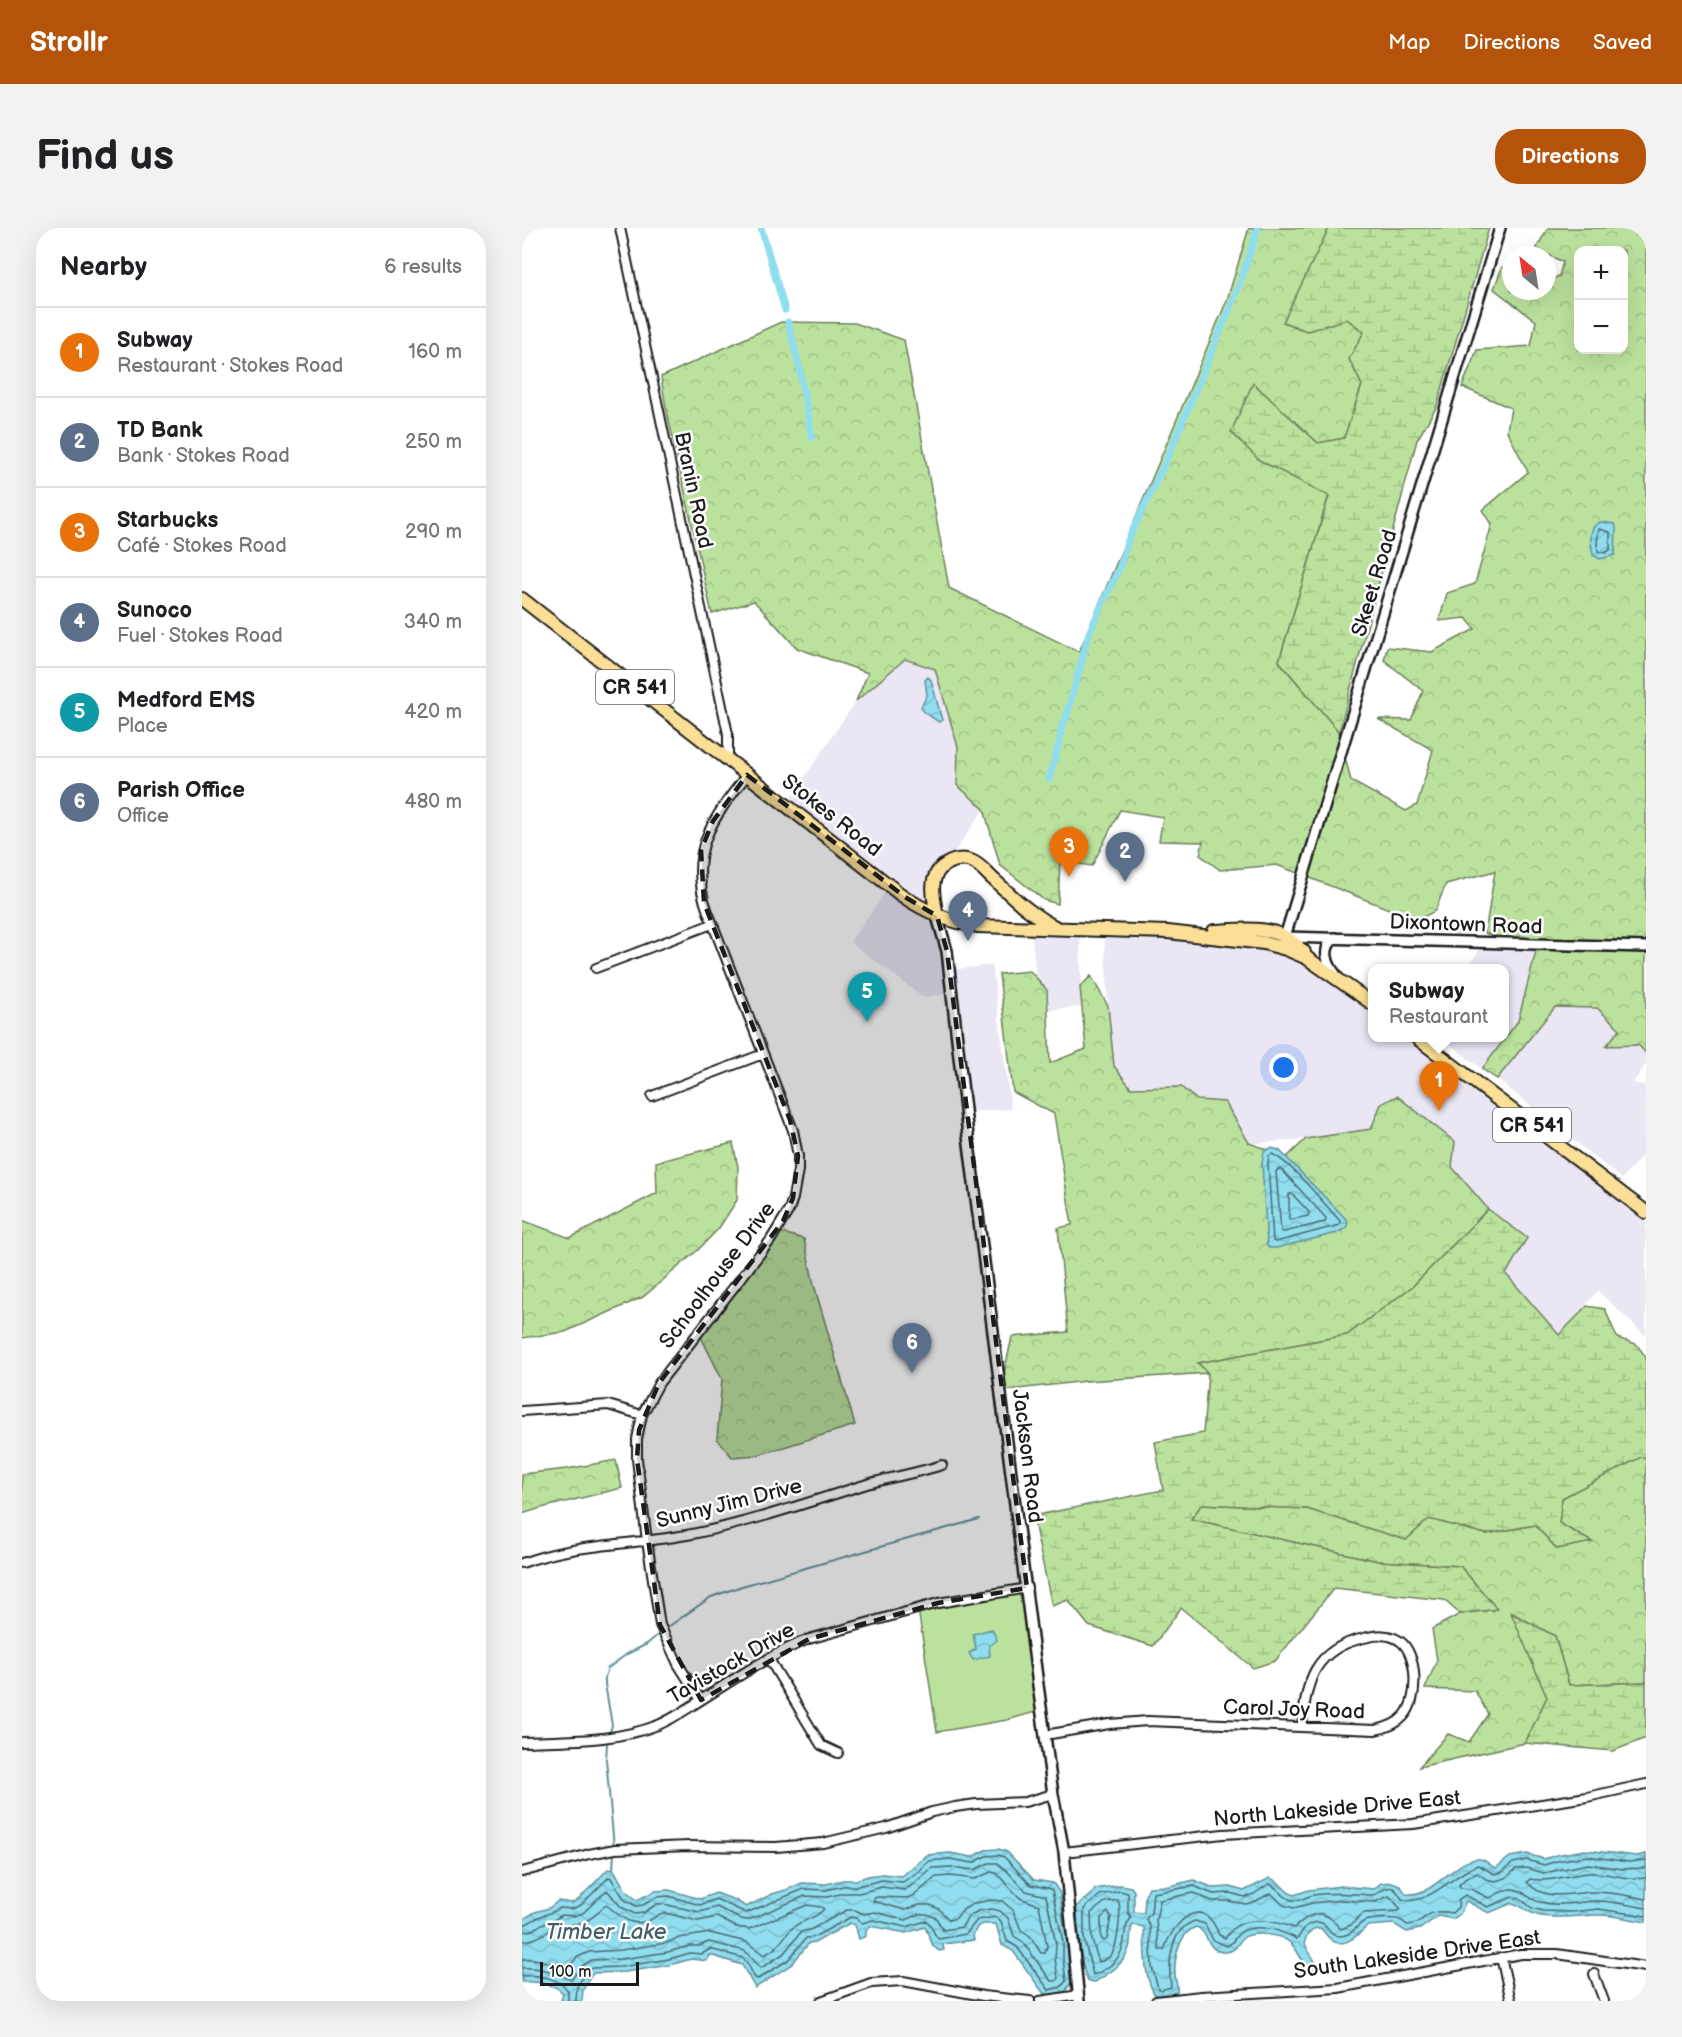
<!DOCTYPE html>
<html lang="en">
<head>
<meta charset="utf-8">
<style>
  :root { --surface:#fff; --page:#f2f2f2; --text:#202124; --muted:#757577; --line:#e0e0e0; --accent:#b45309 }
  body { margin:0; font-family:"Balsamiq Sans",sans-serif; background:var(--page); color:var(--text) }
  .controls { position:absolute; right:18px; top:18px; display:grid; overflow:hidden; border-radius:12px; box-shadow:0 6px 24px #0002 }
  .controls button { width:54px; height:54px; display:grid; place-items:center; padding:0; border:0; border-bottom:2px solid var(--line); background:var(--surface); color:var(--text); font:30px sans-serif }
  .compass { position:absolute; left:980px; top:18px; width:54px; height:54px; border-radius:50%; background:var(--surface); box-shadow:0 6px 24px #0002; rotate:330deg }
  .scale { position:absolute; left:18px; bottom:15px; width:99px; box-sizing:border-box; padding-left:6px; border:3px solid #1c1c1c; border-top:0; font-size:16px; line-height:21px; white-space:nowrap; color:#1c1c1c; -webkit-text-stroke:4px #fff; paint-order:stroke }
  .you { position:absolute; left:762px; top:840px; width:21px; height:21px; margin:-15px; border:4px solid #fff; border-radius:50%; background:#1a73e8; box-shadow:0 0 0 9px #1a73e833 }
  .badge { display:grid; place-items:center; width:39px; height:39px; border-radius:50%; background:var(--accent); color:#fff; font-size:20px; font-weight:700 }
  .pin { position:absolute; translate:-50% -50px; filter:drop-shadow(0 2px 3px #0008) }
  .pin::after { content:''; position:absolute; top:32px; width:21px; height:18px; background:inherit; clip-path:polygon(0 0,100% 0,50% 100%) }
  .popup { position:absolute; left:846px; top:736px; width:141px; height:78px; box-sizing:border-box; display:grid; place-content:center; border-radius:12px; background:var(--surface); filter:drop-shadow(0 2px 4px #0005); font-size:20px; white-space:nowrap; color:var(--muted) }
  .popup b { font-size:22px; color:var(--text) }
  .popup::after { content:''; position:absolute; left:50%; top:100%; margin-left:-12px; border:12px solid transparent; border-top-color:var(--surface) }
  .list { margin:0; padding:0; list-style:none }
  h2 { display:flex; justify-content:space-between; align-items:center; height:78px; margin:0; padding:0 24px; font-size:26px }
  h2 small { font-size:20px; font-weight:400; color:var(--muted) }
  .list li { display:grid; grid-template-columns:39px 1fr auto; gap:18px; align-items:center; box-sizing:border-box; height:90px; padding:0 24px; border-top:2px solid var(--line) }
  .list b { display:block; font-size:22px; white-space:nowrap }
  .list p { margin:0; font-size:20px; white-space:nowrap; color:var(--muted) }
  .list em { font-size:20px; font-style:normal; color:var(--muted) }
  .map { position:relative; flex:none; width:1124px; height:1773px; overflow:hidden; border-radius:24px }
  header { display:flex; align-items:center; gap:36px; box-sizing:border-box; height:84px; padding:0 30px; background:var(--accent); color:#fff }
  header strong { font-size:28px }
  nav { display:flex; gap:33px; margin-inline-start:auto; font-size:21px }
  .intro { display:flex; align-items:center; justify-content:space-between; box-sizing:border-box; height:144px; padding:0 36px }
  h1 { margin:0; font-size:42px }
  .button { padding:15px 27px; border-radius:24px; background:var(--accent); color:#fff; font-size:21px; font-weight:700 }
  main { display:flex; gap:36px; padding:0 36px }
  aside { flex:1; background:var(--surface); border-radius:24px; box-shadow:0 6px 24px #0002 }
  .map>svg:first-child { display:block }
  .built { fill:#eae6f4 }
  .forest { fill:url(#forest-crowns); stroke:#6c7f5c; stroke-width:1.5; fill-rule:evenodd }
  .wetland { fill:url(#wetland-marsh); stroke:#6c7f5c; stroke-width:1.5 }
  .garden { fill:#bbe29d; stroke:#6c7f5c; stroke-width:1.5 }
  .water { fill:url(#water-waves); stroke:#61909a; stroke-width:1.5 }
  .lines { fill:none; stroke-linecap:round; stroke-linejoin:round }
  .shore { stroke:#4a6970; stroke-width:1.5 }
  .stream { stroke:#61909a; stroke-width:2 }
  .canal { stroke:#8fddee; stroke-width:7 }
  .minor-casing { stroke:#1c1c1c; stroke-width:12 }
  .tertiary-casing { stroke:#1c1c1c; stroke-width:14 }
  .primary-casing { stroke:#1c1c1c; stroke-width:16 }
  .minor { stroke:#fff; stroke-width:8 }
  .tertiary { stroke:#fff; stroke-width:9 }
  .primary { stroke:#fbdf96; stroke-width:12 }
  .marked { fill:#1c1c1c; fill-opacity:0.2; stroke:#1c1c1c; stroke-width:4.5; stroke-dasharray:12 8; stroke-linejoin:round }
  .labels { text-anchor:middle; stroke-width:5; stroke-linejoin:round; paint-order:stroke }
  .shield { fill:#fff; stroke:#606060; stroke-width:1.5 }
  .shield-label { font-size:20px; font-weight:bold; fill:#1c1c1c }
  .street-label { font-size:21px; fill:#1c1c1c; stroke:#fff }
  .water-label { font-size:22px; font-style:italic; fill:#446066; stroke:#fff }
</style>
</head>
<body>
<header>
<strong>Strollr</strong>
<nav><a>Map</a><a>Directions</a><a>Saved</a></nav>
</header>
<div class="intro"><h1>Find us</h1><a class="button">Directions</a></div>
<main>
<aside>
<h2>Nearby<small>6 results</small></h2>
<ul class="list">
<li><span class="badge" style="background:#e8710a">1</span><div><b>Subway</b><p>Restaurant · Stokes Road</p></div><em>160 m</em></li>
<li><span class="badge" style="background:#5c6f8a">2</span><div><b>TD Bank</b><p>Bank · Stokes Road</p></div><em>250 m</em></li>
<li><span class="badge" style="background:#e8710a">3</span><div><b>Starbucks</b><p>Café · Stokes Road</p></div><em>290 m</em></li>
<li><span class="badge" style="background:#5c6f8a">4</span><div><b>Sunoco</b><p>Fuel · Stokes Road</p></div><em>340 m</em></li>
<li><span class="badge" style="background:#0f9aa8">5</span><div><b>Medford EMS</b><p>Place</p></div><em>420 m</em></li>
<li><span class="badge" style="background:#5c6f8a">6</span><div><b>Parish Office</b><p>Office</p></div><em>480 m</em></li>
</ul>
</aside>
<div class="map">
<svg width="1124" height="1773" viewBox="0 0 1124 1773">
  <defs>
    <pattern id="forest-crowns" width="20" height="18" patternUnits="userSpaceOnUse" patternTransform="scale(1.5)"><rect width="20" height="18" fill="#bbe29d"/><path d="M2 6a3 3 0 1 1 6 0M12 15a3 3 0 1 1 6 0" fill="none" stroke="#a0c187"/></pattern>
    <pattern id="wetland-marsh" width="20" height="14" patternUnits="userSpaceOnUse" patternTransform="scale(1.5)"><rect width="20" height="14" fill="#bbe29d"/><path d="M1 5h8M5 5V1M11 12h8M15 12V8" fill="none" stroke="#a0c187"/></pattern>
    <pattern id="water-waves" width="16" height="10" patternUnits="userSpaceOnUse" patternTransform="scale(1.5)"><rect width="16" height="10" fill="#8fddee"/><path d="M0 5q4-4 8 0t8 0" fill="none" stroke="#7bbdcc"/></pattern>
  </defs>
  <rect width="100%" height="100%" fill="#fff"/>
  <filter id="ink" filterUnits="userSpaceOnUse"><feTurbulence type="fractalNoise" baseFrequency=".0167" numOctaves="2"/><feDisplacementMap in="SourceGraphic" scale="12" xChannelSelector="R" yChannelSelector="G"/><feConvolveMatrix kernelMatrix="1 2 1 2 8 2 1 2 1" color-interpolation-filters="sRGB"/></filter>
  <g filter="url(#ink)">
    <path class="built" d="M383,431L413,441L436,519L435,557L462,581L425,635L414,646L427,742L470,737L489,881L443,884L430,765L401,769L328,714L368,658L264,577L334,473Z
      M509,700L558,701L560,779L526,782L525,762L514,749Z
      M582,702L752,718L851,776V810H895L1124,984V1108L1076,1063L1037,1107L983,1045L1004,1010L966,981L930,939L859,876L849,901L784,911L727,916L703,874L675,872L659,859L609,860L592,838L586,778Z
      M958,721L1014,722L996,793L960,841L920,810H983V740H945Z
      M1033,779L1075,780L1098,802L1085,818L1116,817L1124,825V836L1111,855L1124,858L1123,924L1100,951L975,851Z"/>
    <path class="forest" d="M727,0H807L762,94L785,103L825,91L842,104L827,131L840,157L822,211L796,215L732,156L737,232L807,267L757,433L817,504L829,553L884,583L895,577L911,522L856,491L889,492L901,463L862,432L865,419L910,424L953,401L944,390L917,393L925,365L953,356L970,296L961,282L1006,244L985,203L989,180L940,159L955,122L1009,118L1014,93L972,61L980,39H989V63H1025V54L1037,48L1041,34L1014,21L1026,0H1124V825L1116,817L1084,818L1098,801L1075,780L1033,779L975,851L960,841L996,793L1014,723L963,705L973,643L924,656L913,683L895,692L755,637L698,642L678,627L681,614L637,613L641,589L598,582L570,638L538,633L536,676L522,672L478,637L462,581L435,557L436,519L413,441L383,431L334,473L346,445L275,420L232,373L190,386L144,180L139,149L259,94L333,95L382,112L427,360L557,424L705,72ZM1056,22H1102V122H1056Z
      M508,743L525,762L528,835L564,821L558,759L569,748L586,778L592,838L609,860L659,859L675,872L703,874L727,915L765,929L784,911L849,901L859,876L875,868L933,914L930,939L966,981L891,1058L825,1107L676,1135L686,1145L564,1153L478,1163L490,1109L546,1104L536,1000L550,997L532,886L491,864L477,746Z
      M211,915L216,939L215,972L197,1000L176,1022L121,1069L43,1104L0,1110V992L48,1010L135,965L134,934Z
      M254,1003L282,1011L292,1057L333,1197L236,1227L210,1229L195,1211L200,1151L176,1103Z
      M1119,1228L1124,1231V1454L1047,1457L1033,1408L990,1385L1025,1469L1003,1515L897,1539L926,1506L947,1514L966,1486L953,1463L903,1461L915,1432L910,1401L938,1386L975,1381L938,1338L856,1333L669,1291L680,1276L785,1281L884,1312L907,1291L964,1306L1013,1297L1035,1321L1069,1314L1036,1295L1040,1270Z
      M94,1232L100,1260L19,1280L0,1286V1246L45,1241Z"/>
    <path class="wetland" d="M807,0H967L915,178L895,212L817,504L757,433L807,268L737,232L709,204L731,155L796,215L822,210L840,157L827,131L842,104L825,91L785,103L761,94Z
      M966,981L1005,1010L984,1046L1037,1107L1065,1078L1083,1081L1095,1110L1114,1116L1124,1129V1231L1119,1229L1040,1270L1037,1295L1070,1314L1035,1321L1013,1297L964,1306L907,1291L884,1312L785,1281L680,1276L669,1291L856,1333L938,1338L975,1381L938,1386L922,1372L812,1360L753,1433L731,1440L659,1380L631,1418L567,1398L546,1372L530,1378L513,1299L516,1287L641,1262L633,1214L681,1205L686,1145L676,1135L825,1107L891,1058Z
      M989,1385L1033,1408L1047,1457L1124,1454V1510L1091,1523L1003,1515L1025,1469Z"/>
    <path class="garden" d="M505,1360L520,1482L485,1492L415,1504L396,1381Z"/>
    <path class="water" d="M1079,294L1093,296L1094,300L1093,327L1078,331L1071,327C1069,315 1065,298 1079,294Z
      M406,449L409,452L420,492L417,494L402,484L399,479L405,467L403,452Z
      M749,920L757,922L824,991L826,995L824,1000L815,1005L754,1020H748L745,1018L740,935L742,923Z
      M470,1401L475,1412L467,1418L468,1428L451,1432L447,1425L454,1421L451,1406Z
      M476,1621L485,1624L512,1652L531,1655L538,1665L542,1697L547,1712V1730L550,1753L542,1765L530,1767L522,1766L491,1723L480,1717L474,1696H461L455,1699L451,1708L452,1712L421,1716L422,1722L417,1723L411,1718L403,1699L384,1705L348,1698L344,1703V1708L337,1711L333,1697L328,1695L294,1714L287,1715L270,1736L233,1760L220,1737L188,1727L185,1733L169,1731L148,1737L103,1744L72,1745L68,1749L61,1762L60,1773H39L41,1765C32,1755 12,1753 0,1754V1692L13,1684L27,1680L36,1673L50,1675L56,1672L86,1641L92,1642L104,1663L115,1672L133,1663L147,1662L178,1671L194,1665L213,1672L224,1679L250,1666L264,1662L280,1655L304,1656L321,1652H335L346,1648L360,1646L380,1648L405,1627L428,1625L450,1629L463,1622Z
      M1063,1622L1115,1628L1124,1626V1694C1108,1691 1088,1686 1072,1687C1054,1688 1037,1691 1020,1688C1007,1687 1001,1677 990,1675L967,1685L944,1673L938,1686L931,1691L916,1688L898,1701L885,1704L872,1696L846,1698C837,1705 822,1723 808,1711C804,1707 802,1703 798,1700L791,1701C772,1717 793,1725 796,1741L794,1742C775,1737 779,1716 758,1709C749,1706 729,1704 721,1710C715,1715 715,1723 704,1724C684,1725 687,1703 674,1699C658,1704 652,1729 653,1745C653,1752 656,1757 655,1764L646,1767H633C621,1748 623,1721 622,1699L611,1697C607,1703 609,1709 608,1716C604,1736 589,1744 573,1754L566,1753C559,1740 555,1696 555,1679C560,1671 570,1671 573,1661L598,1657L609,1659L612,1663V1684L622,1685L623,1668L627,1659L647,1658L672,1652L692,1660L708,1659L722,1663L748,1650C760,1654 762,1664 772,1667L787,1662L819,1658L852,1661L859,1655L870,1654L878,1657L884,1666C914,1669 933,1629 958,1631C965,1632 967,1638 974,1640L988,1629L993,1628L1005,1626L1022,1631L1034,1627Z"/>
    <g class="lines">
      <path class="shore" d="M1077,301L1088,304V322L1083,325L1076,323L1075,314Z
        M750,926C769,934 802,976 818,993L817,997L754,1014L751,1013L746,935L747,928Z
        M756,941L760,942L804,990L803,994L762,1004L759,1003L754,944Z
        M767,966H770L787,984L786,988L767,992Z
        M1124,1632L1107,1634L1065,1628L1035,1633L1022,1637L1005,1632L991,1635L980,1644L973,1646L956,1637C934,1644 904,1680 880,1671C877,1667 875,1662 871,1660C862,1657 858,1667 849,1667C829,1666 813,1664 792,1667C785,1668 778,1674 770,1672C760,1670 757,1659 747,1656L732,1666L723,1669L708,1665L691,1666L672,1658L631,1665L629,1685L624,1691L628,1699L630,1739L636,1760L639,1762L649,1759C646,1737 647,1701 673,1693L683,1696L691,1712L705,1718C712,1715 712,1709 718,1705C734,1694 760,1703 775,1711C780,1705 782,1697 791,1695C805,1690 806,1708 818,1708C830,1708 833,1699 841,1694C846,1691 872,1689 878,1692C879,1692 884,1696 885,1697C906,1696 900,1679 930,1685L936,1679L937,1671L943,1667L966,1679L990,1669L997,1670L1010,1680L1021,1683L1050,1684L1076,1681L1124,1688
        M1124,1640L1101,1641L1066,1636L1022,1645L1004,1640L994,1641L984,1650L973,1653L964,1651L955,1645L943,1651L937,1657L939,1660L949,1661L967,1670C974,1667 981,1662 989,1661C1002,1661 1007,1672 1018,1674C1036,1679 1055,1674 1073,1673C1090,1673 1108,1677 1124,1680
        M469,1644L474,1645L498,1670L517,1677L525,1718L523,1725H519L508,1708L499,1702L491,1682L480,1673L469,1672L453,1675L442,1681L434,1690L427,1692L417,1681L408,1677H397L383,1682L351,1673L352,1670L356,1669L385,1670L393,1667L414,1649L429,1648L453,1651Z
        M1124,1650C1105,1653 1087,1644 1068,1645C1047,1646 1029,1655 1008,1651L1005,1654C1024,1676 1052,1663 1077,1664C1092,1665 1109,1668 1124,1671
        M598,1663L606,1665V1684L609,1690C603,1698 603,1703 602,1713C600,1730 587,1741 571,1747L562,1711V1681L578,1667Z
        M749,1665L761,1677L772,1680L790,1675L820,1672L853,1674L867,1668L879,1681L876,1683L841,1685L829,1697L819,1701C815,1698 812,1693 808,1690C794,1680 782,1691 772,1700C755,1694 730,1687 713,1699C709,1702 707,1706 703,1710L697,1707C681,1663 651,1694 642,1722H637L634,1692L638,1672L671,1665L690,1673H707L724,1676L734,1673Z
        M596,1672C600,1680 596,1718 589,1727C587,1730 580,1733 577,1734L570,1712L569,1685L583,1674Z
        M586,1684L589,1688L585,1711L582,1713L579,1710V1690Z
        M0,1697C8,1696 11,1691 19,1688C26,1685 31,1685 38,1680L50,1681L59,1677L87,1649L89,1650L103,1672L114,1678L121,1677L135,1669L147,1668L178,1677L194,1671L224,1685L282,1661L304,1662L321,1658H336L360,1652L381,1654L397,1643L407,1633L428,1631L451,1635L464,1628L476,1627L482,1629L490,1637L509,1657L526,1660L530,1662L541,1714V1731L544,1753L539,1759L527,1762L495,1719L485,1713L479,1693L474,1689L455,1692L444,1706L417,1711C410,1707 412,1697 404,1693L384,1699L351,1692L340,1695L334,1690L329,1689L292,1709L284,1710L266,1732L236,1751L233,1750L226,1736L221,1730L188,1721L180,1726L168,1725L147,1731L99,1739L70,1740L63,1745L55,1759L54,1773
        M0,1704L11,1702L20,1696L30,1693L40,1687L52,1688L61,1685L85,1662L99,1679L113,1686L121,1685L135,1676H141L178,1684L195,1679L218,1691L226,1692L283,1668L305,1669L322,1665H337L360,1659L382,1662L389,1658L410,1640L429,1639L452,1642L467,1635H475L485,1643L504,1663L524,1668L534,1716L533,1731L536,1750L534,1753H529L501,1714L492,1708L486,1690L478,1683L470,1681L456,1683L446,1689L440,1699L421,1702L414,1690L405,1686H397L384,1692L353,1684L342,1686L333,1682H325L290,1701L279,1704L261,1726L239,1740L223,1723L187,1714L177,1718H167L146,1724L100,1731L69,1732L60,1738L49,1752C36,1744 16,1739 0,1740
        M0,1713C17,1713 28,1699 44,1697C52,1696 58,1697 66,1692C73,1688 78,1682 84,1677C97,1686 107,1700 126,1693C133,1690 136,1685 143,1685L176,1693L195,1689L214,1699L227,1701L285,1677L299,1679L302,1681C294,1691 282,1691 273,1698C261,1707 259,1720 242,1727L225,1714L188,1705L157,1710L144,1715L99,1722L67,1724L56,1729L46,1739L12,1731H0
        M0,1748C14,1746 39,1750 46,1763V1773"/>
      <path class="stream" d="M146,1399L189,1369L220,1358L457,1291
        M88,1504L90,1497L83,1456V1449L86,1440L105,1426L125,1416L137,1406
        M85,1516L84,1531L92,1619
        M91,1642L92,1624"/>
      <path class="canal" d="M239,0L263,82
        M266,94L277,138L290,209
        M527,551L539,508V500L544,490L567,405L598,338L606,312L644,233L717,58L736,0"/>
      <defs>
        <path id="minor" d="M98,0L206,506V531
          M74,740L190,696
          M130,868L241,826
          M0,1183L86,1177L120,1187
          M0,1335C54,1315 114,1317 170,1306C230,1294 287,1274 345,1256C370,1249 395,1245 420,1237
          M247,1431L299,1517L316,1525
          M179,1472L156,1436L138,1397L125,1313L115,1231V1211L120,1187L137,1155L248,1013L267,982L271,970L276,942V928L271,902L186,684C164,626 190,591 225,547
          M523,1507L587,1496L626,1493L853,1502C864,1500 874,1497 882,1488C897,1472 896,1426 878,1413C866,1405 855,1407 842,1410C792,1421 784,1453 780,1499
          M0,1514C46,1512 92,1514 136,1497C151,1491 165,1481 179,1472C214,1450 249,1426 287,1411L416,1375L505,1360
          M542,1624L701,1606L891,1596L1065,1569L1124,1556
          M0,1644L67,1626L93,1621L166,1618L254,1619L301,1615L364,1600L410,1584L433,1579L454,1576L503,1574L531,1566
          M979,1729L989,1773
          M1072,1746L1082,1773
          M299,1773L349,1755L381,1753L461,1768L508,1773
          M518,1773L557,1767
          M634,1773L679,1768L816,1760L999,1726H1035L1124,1739"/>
        <path id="tertiary" d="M415,688L425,723L446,908L516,1457L531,1566L542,1624L557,1773
          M763,709L1124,719
          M813,710C799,720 805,736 814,747
          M762,712L978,0"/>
        <path id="primary" d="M0,371L378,666C402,683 426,694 456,698L646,704L742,715L764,721L785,730L851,776
          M415,688C412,671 405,648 423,637C431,632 440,630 449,633C458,636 464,645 471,651C490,668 509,687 533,699
          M692,703C714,702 744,698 763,709C770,713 776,719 782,724
          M895,810L1124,984"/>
      </defs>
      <use href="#minor" class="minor-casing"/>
      <use href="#tertiary" class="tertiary-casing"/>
      <use href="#primary" class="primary-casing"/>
      <use href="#minor" class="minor"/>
      <use href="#tertiary" class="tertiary"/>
      <use href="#primary" class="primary"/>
    </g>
  </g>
  <path class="marked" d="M225,547L383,669L415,688L425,723L505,1360L416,1375L287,1411L179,1472L138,1397L115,1231L117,1202L137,1155L261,993L271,970L276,928L268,892L182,675L179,622L191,593Z"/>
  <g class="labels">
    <g class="shield">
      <rect x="74" y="442" width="78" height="34" rx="4.5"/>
      <rect x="971" y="880" width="78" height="34" rx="4.5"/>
    </g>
    <g class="shield-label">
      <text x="113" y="466">CR 541</text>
      <text x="1010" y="904">CR 541</text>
    </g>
    <g class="street-label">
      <text transform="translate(172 262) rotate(78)" y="7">Branin Road</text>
      <text transform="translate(852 355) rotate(-73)" y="7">Skeet Road</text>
      <text transform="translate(310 587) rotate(38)" y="7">Stokes Road</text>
      <text transform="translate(944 696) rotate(2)" y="7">Dixontown Road</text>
      <text transform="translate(195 1047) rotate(-53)" y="7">Schoolhouse Drive</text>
      <text transform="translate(506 1228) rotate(83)" y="7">Jackson Road</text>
      <text transform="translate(207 1275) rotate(-14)" y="7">Sunny Jim Drive</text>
      <text transform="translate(209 1435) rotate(-30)" y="7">Tavistock Drive</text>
      <text transform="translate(772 1481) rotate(2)" y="7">Carol Joy Road</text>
      <text transform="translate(815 1580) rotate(-5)" y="7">North Lakeside Drive East</text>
      <text transform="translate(895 1726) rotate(-8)" y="7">South Lakeside Drive East</text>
    </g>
    <g class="water-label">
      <text x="84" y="1711">Timber Lake</text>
    </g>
  </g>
</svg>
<div class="controls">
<button>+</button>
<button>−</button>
</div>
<svg class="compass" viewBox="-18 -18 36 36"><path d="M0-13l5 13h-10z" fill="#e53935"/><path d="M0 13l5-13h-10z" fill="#757577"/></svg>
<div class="scale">100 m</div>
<div class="you"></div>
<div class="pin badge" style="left:917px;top:883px;background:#e8710a">1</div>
<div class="popup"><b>Subway</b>Restaurant</div>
<div class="pin badge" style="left:603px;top:654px;background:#5c6f8a">2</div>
<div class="pin badge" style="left:547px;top:649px;background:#e8710a">3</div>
<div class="pin badge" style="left:446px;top:713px;background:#5c6f8a">4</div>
<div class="pin badge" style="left:345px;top:794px;background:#0f9aa8">5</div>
<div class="pin badge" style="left:390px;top:1145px;background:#5c6f8a">6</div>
</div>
</main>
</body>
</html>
